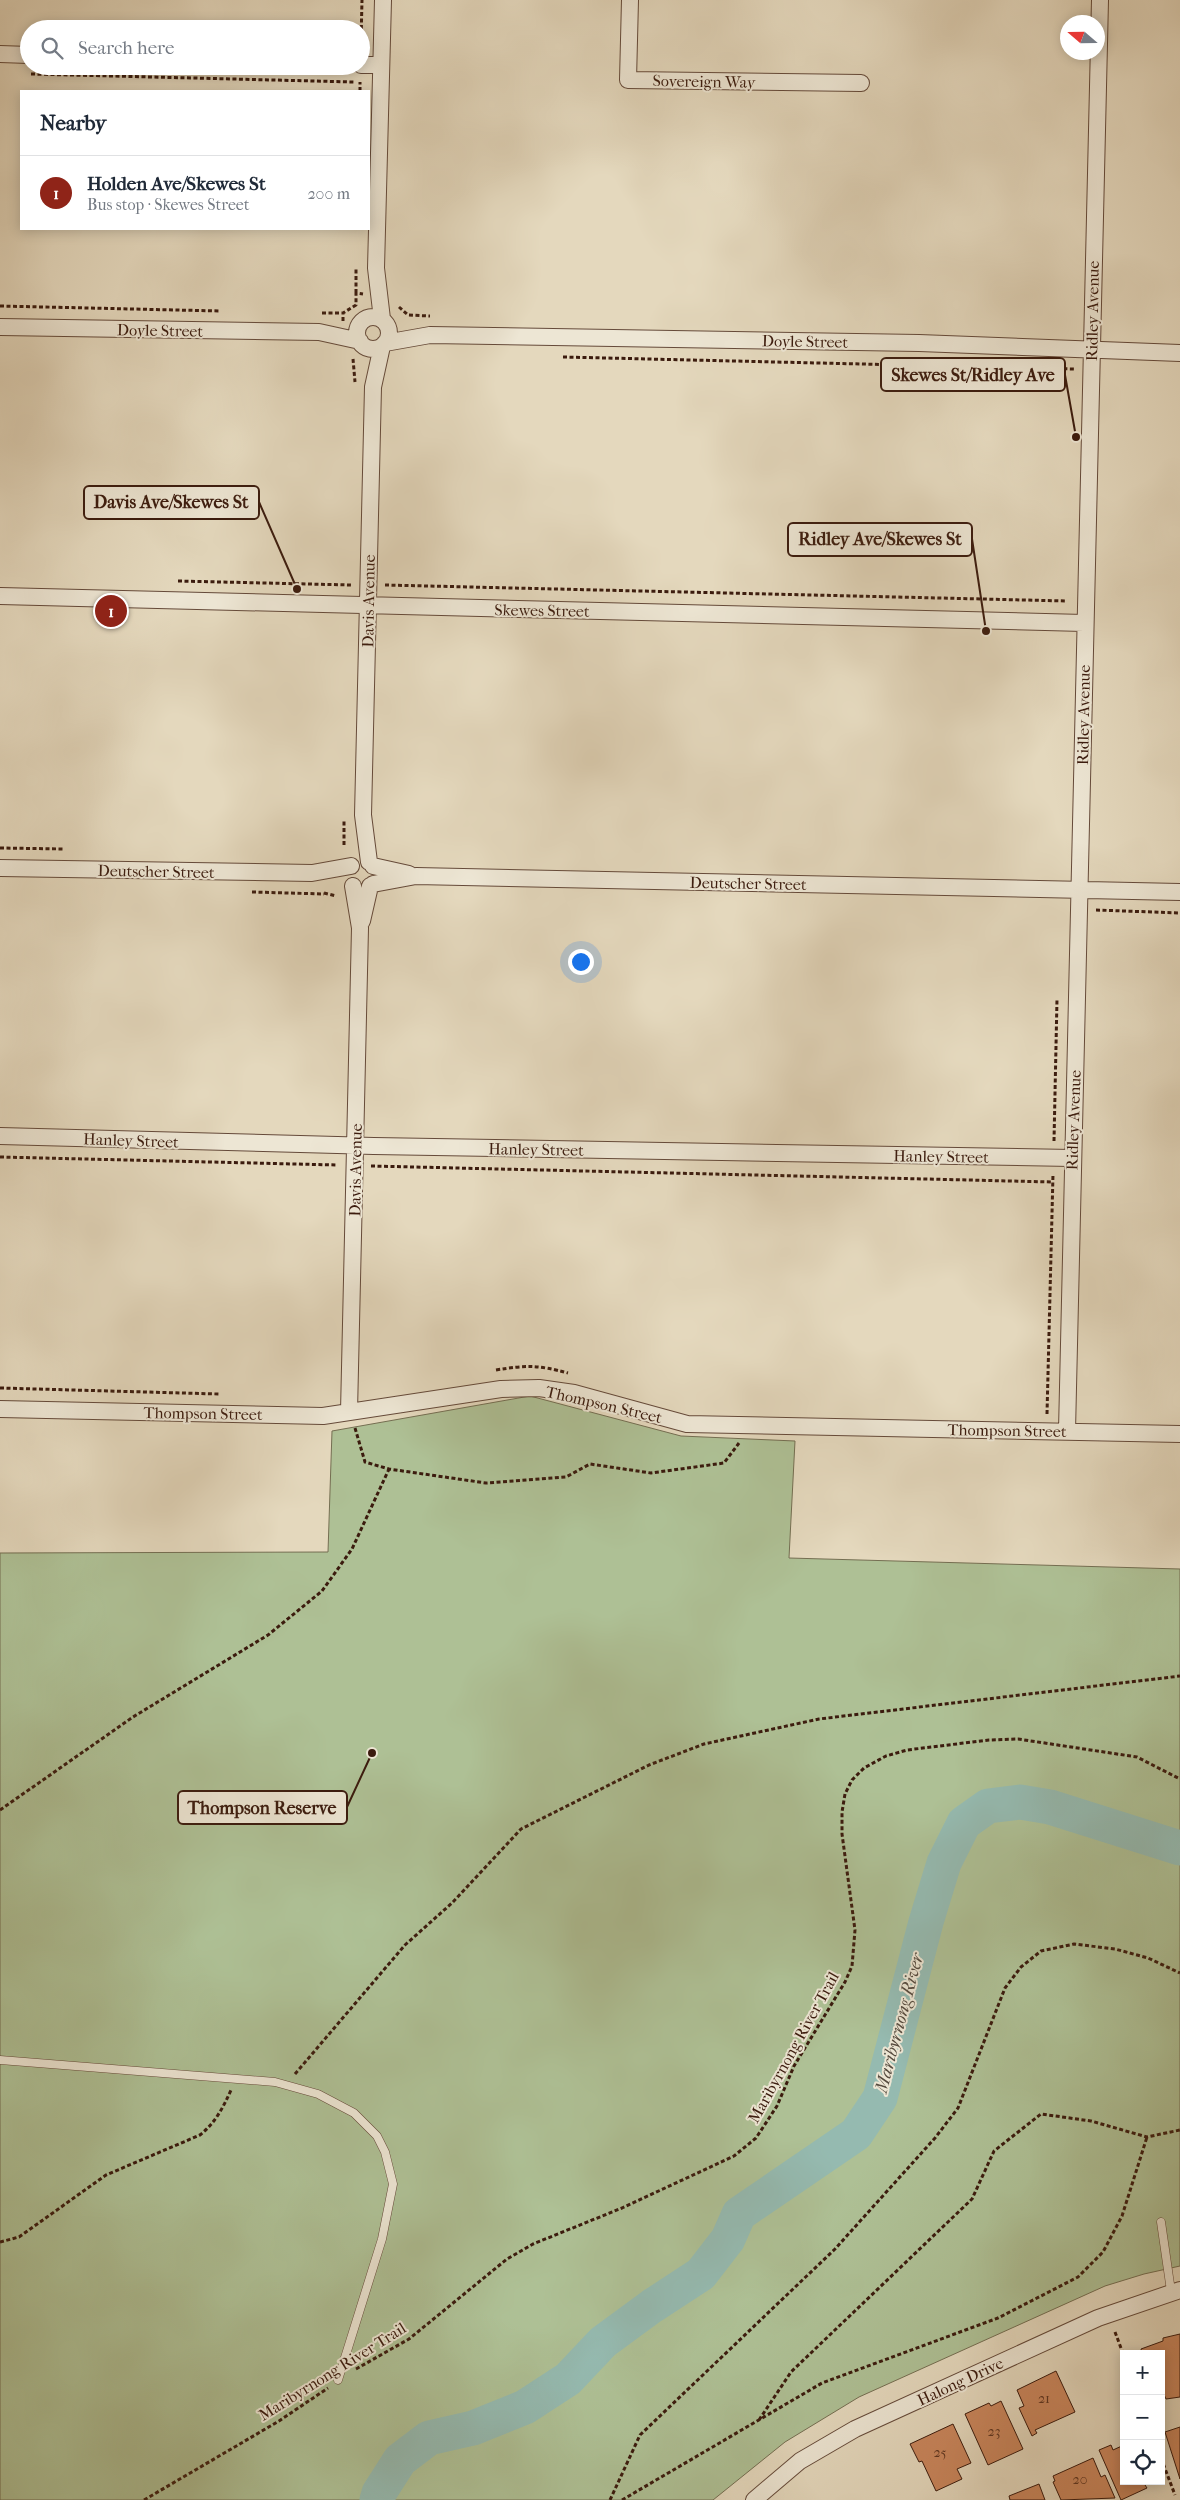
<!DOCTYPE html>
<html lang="en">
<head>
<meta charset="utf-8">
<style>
  :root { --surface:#fff; --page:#f2f2f3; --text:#1f2937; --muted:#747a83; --line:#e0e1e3; --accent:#8f2418 }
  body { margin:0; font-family:"IM FELL French Canon",serif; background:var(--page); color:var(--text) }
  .controls { position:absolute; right:15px; bottom:15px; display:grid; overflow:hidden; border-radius:0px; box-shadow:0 2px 12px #0003 }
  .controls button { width:45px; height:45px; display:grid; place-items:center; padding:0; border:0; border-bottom:1px solid var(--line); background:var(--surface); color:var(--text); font:25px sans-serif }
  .compass { position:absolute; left:1060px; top:15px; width:45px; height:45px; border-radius:50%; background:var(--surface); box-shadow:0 2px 12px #0003; rotate:290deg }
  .you { position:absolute; left:580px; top:961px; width:18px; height:18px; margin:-12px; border:4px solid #fff; border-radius:50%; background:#1a73e8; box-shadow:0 0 0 8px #1a73e833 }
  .badge { display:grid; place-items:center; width:32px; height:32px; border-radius:50%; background:var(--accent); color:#fff; font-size:16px; font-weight:700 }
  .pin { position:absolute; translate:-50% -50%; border:2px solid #fff; box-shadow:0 1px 5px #0006 }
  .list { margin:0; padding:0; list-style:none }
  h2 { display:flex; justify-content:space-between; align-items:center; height:65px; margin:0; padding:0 20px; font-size:21px }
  h2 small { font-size:16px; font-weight:400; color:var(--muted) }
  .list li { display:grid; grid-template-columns:32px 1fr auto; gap:15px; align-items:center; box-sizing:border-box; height:75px; padding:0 20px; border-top:1px solid var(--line) }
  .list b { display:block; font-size:19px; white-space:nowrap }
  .list p { margin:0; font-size:16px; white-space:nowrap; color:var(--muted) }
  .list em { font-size:16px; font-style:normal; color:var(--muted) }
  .icon { flex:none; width:28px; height:28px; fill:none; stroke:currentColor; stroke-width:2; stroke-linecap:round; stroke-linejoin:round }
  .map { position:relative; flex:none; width:1180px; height:2500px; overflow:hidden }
  .search { position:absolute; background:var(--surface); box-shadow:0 2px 12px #0003; left:20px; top:20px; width:350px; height:55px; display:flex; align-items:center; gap:12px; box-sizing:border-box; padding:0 18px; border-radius:28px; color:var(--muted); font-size:19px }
  .panel { position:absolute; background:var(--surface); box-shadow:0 2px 12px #0003; left:20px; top:90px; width:350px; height:140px; border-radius:0px }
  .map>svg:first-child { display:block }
  .green { fill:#aec095; stroke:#746e52 }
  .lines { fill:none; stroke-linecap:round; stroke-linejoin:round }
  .river { stroke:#95bab0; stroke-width:35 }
  .building { fill:#c9865d; stroke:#3b1b0e }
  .lane-casing { stroke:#654a3a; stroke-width:9 }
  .street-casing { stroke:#654a3a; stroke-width:18 }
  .path { stroke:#3b1b0e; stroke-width:3; stroke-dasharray:4 2.5; stroke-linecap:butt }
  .lane { stroke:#ede6d4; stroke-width:8 }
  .street { stroke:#ede6d4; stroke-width:16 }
  .labels { text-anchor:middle; stroke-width:4; stroke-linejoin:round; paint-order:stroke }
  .number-label { font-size:14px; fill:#5e3622 }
  .street-label { font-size:16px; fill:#3b1b0e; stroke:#ede6d4 }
  .water-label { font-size:18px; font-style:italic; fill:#564b3f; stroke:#ede6d4 }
  .leader { fill:none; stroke:#3b1b0e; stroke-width:2 }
  .callout-dot { fill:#3b1b0e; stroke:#ede6d4; stroke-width:2 }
  .callout { fill:#ede6d4; stroke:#3b1b0e; stroke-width:2 }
  .callout-label { font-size:18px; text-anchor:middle; font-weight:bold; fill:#3b1b0e }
</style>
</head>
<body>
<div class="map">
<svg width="1180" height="2500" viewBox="0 0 1180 2500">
  <rect width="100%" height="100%" fill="#e4d8bd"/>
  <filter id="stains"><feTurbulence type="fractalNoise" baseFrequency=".004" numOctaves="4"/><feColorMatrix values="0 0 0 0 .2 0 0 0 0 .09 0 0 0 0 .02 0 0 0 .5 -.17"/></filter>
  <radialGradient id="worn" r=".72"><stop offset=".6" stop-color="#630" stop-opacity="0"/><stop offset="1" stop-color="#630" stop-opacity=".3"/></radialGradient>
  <path class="green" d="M530,1396L681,1436L795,1441L789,1558L1180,1569V2266L1144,2274L1105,2286L859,2397L785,2442L713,2500H0V1553L328,1552L332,1431Z"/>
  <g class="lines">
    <path class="river" d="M377,2500L379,2493L400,2460L429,2438L473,2428L525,2407L568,2379L603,2342L652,2306L701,2274L728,2239L739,2214L856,2134L880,2098L926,1922L944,1863L964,1823L988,1806L1020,1802L1050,1807L1180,1848"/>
  </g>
  <path class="building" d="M1180,2334V2397L1166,2399L1161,2388V2354H1142L1141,2349L1163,2341V2338Z
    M1056,2371L1075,2412L1035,2430L1037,2433L1032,2436L1019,2408L1024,2406L1017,2390Z
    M1001,2401L1023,2449L988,2465L965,2414L989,2403L991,2406Z
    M953,2424L971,2463L957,2469L962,2479L936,2491L922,2461L919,2462L910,2444Z
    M1180,2427V2479L1165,2432Z
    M1111,2445L1113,2450L1124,2445V2481H1153L1145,2485L1147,2488L1121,2500L1099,2450Z
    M1093,2458L1101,2477L1105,2475L1115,2498L1061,2500L1053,2482L1055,2481L1053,2476Z
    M1039,2484L1045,2500H1010L1009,2496Z"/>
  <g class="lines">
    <defs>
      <path id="lane" d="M0,2060L275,2082L318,2094L354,2113L377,2136L385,2152L393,2184L382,2239L338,2380
        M1161,2222L1171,2291"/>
      <path id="street" d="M630,0L628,80L861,83
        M0,54L29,55
        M361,65H380
        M357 333a16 16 0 1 1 32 0a16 16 0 1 1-32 0Z
        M382,319L376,268L383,0
        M0,327L319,332L360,341
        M385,343L430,335L919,343L1180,353
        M0,596L1084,623
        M369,862L363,815L373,387L382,346
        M373,866L409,874
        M0,868L312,873L351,866
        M373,884L416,876L1180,892
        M362,921L370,886
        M0,1136L374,1146L1072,1158
        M0,1409L323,1416L501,1389L539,1388L574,1393L687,1424L1180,1434
        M349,1412L360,928L353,886
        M1067,1431L1100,0
        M754,2500L800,2461L855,2429L1098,2318L1180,2290"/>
    </defs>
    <use href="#lane" class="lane-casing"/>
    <use href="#street" class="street-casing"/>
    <path class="path" d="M361,42L362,0
      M31,74L354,82
      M360,91V82
      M356,293V269
      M0,306L220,311
      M399,307L408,315L430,316
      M322,313H343
      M343,321V313L356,305V293L363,294
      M563,357L1074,369
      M353,359L355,382
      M178,581L352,585
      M385,585L1067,601
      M344,845V820
      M0,848L64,849
      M252,892L324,894
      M324,893L336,896
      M1096,910L1180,913
      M1054,1141L1057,999
      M0,1157L337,1165
      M371,1166L1053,1182
      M496,1370C527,1365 538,1365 568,1373
      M0,1388L219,1394
      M1047,1414L1053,1174
      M355,1428L365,1462L389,1469L486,1483L566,1477L590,1464L651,1473L724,1463L739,1443
      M0,1810L133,1717L268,1635L322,1591L352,1549L389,1469
      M295,2074L405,1945L452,1903L521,1829L649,1765L704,1744L819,1719L1180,1676
      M0,2242L19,2237L106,2175L200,2135C215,2123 223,2108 231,2090
      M1115,2332L1124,2356
      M356,2369L409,2339L507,2259L533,2244L622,2208L734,2156L756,2138L777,2106L794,2066L845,1982L852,1966L855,1930L842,1834V1812L845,1794L852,1780L864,1768L886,1756L907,1750L989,1740L1018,1739L1137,1757L1180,1779
      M759,2420L791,2372L972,2199L994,2151L1041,2114L1091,2121L1147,2137L1180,2130
      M1161,2458L1175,2495
      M144,2500L279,2421L328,2388
      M610,2500L640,2435L835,2249L935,2138L958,2108L1005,1988L1021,1967L1041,1951L1074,1944L1115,1949L1148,1958L1180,1973
      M622,2500L822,2383L998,2318L1078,2277L1103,2252L1122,2216L1147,2137"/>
    <use href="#lane" class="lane"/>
    <use href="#street" class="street"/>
  </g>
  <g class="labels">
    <g class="number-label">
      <text x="1044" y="2403">21</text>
      <text x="994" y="2436">23</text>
      <text x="940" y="2457">25</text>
      <text x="1080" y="2484">20</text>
    </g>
    <g class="street-label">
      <text transform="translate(704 81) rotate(1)" y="6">Sovereign Way</text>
      <text transform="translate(1092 311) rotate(-89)" y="6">Ridley Avenue</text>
      <text transform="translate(160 330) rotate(1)" y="6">Doyle Street</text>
      <text transform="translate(805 341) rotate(1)" y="6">Doyle Street</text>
      <text transform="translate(368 601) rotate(-89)" y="6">Davis Avenue</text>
      <text transform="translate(542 610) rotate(1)" y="6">Skewes Street</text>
      <text transform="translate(1083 715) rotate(-89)" y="6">Ridley Avenue</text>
      <text transform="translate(156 871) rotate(1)" y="6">Deutscher Street</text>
      <text transform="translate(748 883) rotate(1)" y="6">Deutscher Street</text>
      <text transform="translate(1073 1120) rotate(-88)" y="6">Ridley Avenue</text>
      <text transform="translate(131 1140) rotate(2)" y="6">Hanley Street</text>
      <text transform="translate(536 1149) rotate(1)" y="6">Hanley Street</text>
      <text transform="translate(941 1156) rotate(1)" y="6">Hanley Street</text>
      <text transform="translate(355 1170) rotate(-89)" y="6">Davis Avenue</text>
      <text transform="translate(604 1404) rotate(13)" y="6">Thompson Street</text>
      <text transform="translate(203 1413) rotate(1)" y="6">Thompson Street</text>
      <text transform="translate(1007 1430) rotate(1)" y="6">Thompson Street</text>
      <text transform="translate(793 2047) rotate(-61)" y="6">Maribyrnong River Trail</text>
      <text transform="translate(332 2371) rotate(-32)" y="6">Maribyrnong River Trail</text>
      <text transform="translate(960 2381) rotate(-25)" y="6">Halong Drive</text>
    </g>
    <g class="water-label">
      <text transform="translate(899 2023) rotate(-75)" y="6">Maribyrnong River</text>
    </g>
  </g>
  <path class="leader" d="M1076 437L1065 375M297 589L259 502M986 631L972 539M372 1753L347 1807"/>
  <g class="callout-dot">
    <circle cx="1076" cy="437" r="5"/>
    <circle cx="297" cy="589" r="5"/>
    <circle cx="986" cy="631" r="5"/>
    <circle cx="372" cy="1753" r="5"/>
  </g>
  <g class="callout">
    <rect x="881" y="358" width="184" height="33" rx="5"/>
    <rect x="84" y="486" width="175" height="33" rx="5"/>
    <rect x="788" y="523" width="184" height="33" rx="5"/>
    <rect x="178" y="1791" width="169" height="33" rx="5"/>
  </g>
  <g class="callout-label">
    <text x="973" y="381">Skewes St/Ridley Ave</text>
    <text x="171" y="508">Davis Ave/Skewes St</text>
    <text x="880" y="545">Ridley Ave/Skewes St</text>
    <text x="262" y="1814">Thompson Reserve</text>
  </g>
  <rect width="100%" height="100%" filter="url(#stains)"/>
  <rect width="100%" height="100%" fill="url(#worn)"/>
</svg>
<div class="controls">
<button>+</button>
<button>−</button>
<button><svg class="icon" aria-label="locate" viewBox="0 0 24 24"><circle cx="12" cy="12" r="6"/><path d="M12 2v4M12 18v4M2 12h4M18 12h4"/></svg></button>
</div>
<svg class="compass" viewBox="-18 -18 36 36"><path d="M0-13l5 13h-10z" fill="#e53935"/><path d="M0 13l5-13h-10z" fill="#747a83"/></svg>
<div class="you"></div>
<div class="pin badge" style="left:111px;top:611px">1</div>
<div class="search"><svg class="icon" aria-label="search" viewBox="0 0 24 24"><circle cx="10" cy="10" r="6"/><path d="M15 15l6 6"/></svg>Search here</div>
<section class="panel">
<h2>Nearby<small></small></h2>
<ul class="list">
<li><span class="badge">1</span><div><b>Holden Ave/Skewes St</b><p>Bus stop · Skewes Street</p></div><em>200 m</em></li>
</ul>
</section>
</div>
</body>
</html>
